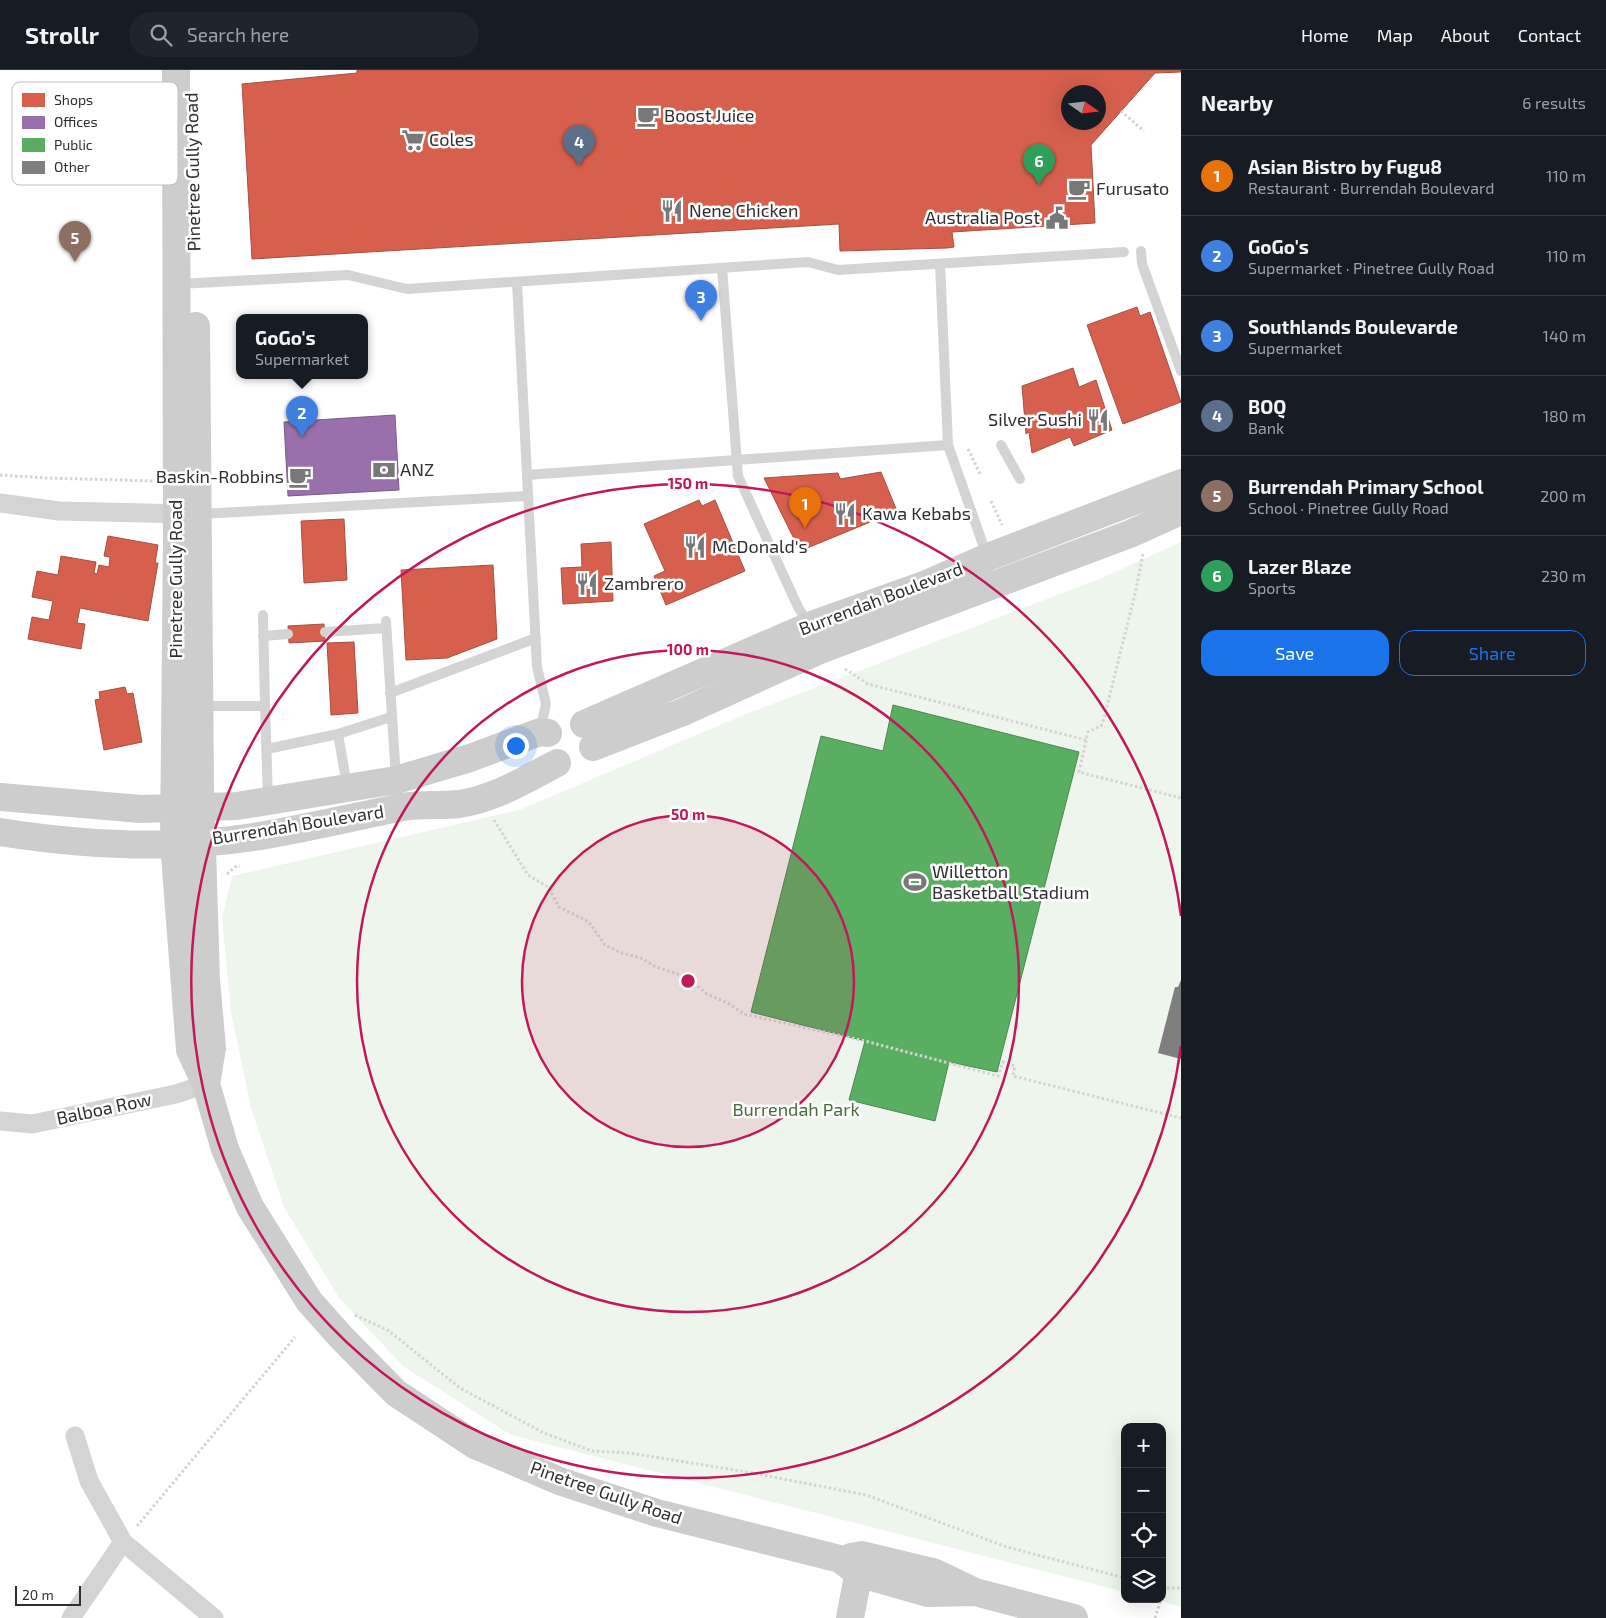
<!DOCTYPE html>
<html lang="en">
<head>
<meta charset="utf-8">
<style>
  :root { --surface:#171b24; --page:#20242c; --text:#f1f3f6; --muted:#9ea1a6; --line:#363941; --accent:#1a73e8 }
  body { margin:0; font-family:"Exo 2",sans-serif; background:var(--page); color:var(--text) }
  .controls { position:absolute; right:15px; bottom:15px; display:grid; overflow:hidden; border-radius:10px; box-shadow:0 5px 20px #0002 }
  .controls button { width:45px; height:45px; display:grid; place-items:center; padding:0; border:0; border-bottom:1px solid var(--line); background:var(--surface); color:var(--text); font:25px sans-serif }
  .compass { position:absolute; left:1061px; top:15px; width:45px; height:45px; border-radius:50%; background:var(--surface); box-shadow:0 5px 20px #0002; rotate:104deg }
  .scale { position:absolute; left:15px; bottom:12px; width:66px; box-sizing:border-box; padding-left:5px; border:2px solid #2f2f2f; border-top:0; font-size:14px; line-height:18px; white-space:nowrap; color:#2f2f2f; -webkit-text-stroke:4px #fff; paint-order:stroke }
  .you { position:absolute; left:515px; top:675px; width:18px; height:18px; margin:-12px; border:4px solid #fff; border-radius:50%; background:#1a73e8; box-shadow:0 0 0 8px #1a73e833 }
  .badge { display:grid; place-items:center; width:32px; height:32px; border-radius:50%; background:var(--accent); color:#fff; font-size:16px; font-weight:700 }
  .pin { position:absolute; translate:-50% -41px; filter:drop-shadow(0 1px 2px #0008) }
  .pin::after { content:''; position:absolute; top:26px; width:18px; height:15px; background:inherit; clip-path:polygon(0 0,100% 0,50% 100%) }
  .popup { position:absolute; left:236px; top:244px; width:132px; height:65px; box-sizing:border-box; display:grid; place-content:center; border-radius:10px; background:var(--surface); filter:drop-shadow(0 1px 4px #0005); font-size:16px; white-space:nowrap; color:var(--muted) }
  .popup b { font-size:19px; color:var(--text) }
  .popup::after { content:''; position:absolute; left:50%; top:100%; margin-left:-10px; border:10px solid transparent; border-top-color:var(--surface) }
  .list { margin:0; padding:0; list-style:none }
  h2 { display:flex; justify-content:space-between; align-items:center; height:65px; margin:0; padding:0 20px; font-size:21px }
  h2 small { font-size:16px; font-weight:400; color:var(--muted) }
  .list li { display:grid; grid-template-columns:32px 1fr auto; gap:15px; align-items:center; box-sizing:border-box; height:80px; padding:0 20px; border-top:1px solid var(--line) }
  .list b { display:block; font-size:19px; white-space:nowrap }
  .list p { margin:0; font-size:16px; white-space:nowrap; color:var(--muted) }
  .list em { font-size:16px; font-style:normal; color:var(--muted) }
  .actions { display:flex; gap:10px; padding:15px 20px }
  .actions a { flex:1; padding:11px 0; border:1px solid var(--accent); border-radius:15px; text-align:center; font-size:18px; color:var(--accent) }
  .actions .main { background:var(--accent); color:#fff }
  .icon { flex:none; width:28px; height:28px; fill:none; stroke:currentColor; stroke-width:2; stroke-linecap:round; stroke-linejoin:round }
  .map { position:relative; flex:none; width:1181px; height:1548px; overflow:hidden }
  header { display:flex; align-items:center; gap:30px; box-sizing:border-box; height:70px; padding:0 25px; background:var(--surface); border-bottom:1px solid var(--line) }
  header strong { font-size:24px }
  nav { display:flex; gap:28px; margin-inline-start:auto; font-size:18px }
  .search { width:350px; height:45px; background:var(--page); display:flex; align-items:center; gap:12px; box-sizing:border-box; padding:0 18px; border-radius:28px; color:var(--muted); font-size:19px }
  main { display:flex }
  aside { flex:1; background:var(--surface) }
  .map>svg:first-child { display:block }
  .green { fill:#eef5ec }
  .shops { fill:#d6604d; stroke:#a45144; fill-rule:evenodd }
  .offices { fill:#9970ab; stroke:#795c86 }
  .public { fill:#5aae61; stroke:#4d8852 }
  .building { fill:#7f7f7f }
  .lines { fill:none; stroke-linecap:round; stroke-linejoin:round }
  .path { stroke:#d4d4d4; stroke-width:3; stroke-dasharray:2.5 2.5; stroke-linecap:butt }
  .lane { stroke:#d4d4d4; stroke-width:10 }
  .street { stroke:#d4d4d4; stroke-width:19 }
  .secondary { stroke:#cdcdcd; stroke-width:28 }
  .ring { fill:none; stroke:#c2185b; stroke-width:2.5 }
  .labels { text-anchor:middle; stroke-width:5; stroke-linejoin:round; paint-order:stroke }
  .poi-label { font-size:18px; fill:#2f2f2f; stroke:#fff; text-anchor:start }
  .street-label { font-size:18px; fill:#2f2f2f; stroke:#fff }
  .park-label { font-size:18px; fill:#476c3a; stroke:#fff }
  .key { fill:#fff; stroke:#c1c1c1; stroke-width:1 }
  .key-label { font-size:14px; fill:#2f2f2f }
  .centre { fill:#c2185b; stroke:#fff; stroke-width:2.5 }
  .ring-label { font-size:15px; text-anchor:middle; font-weight:bold; fill:#c2185b; stroke:#fff; stroke-width:5; stroke-linejoin:round; paint-order:stroke }
</style>
</head>
<body>
<header>
<strong>Strollr</strong>
<div class="search"><svg class="icon" aria-label="search" viewBox="0 0 24 24"><circle cx="10" cy="10" r="6"/><path d="M15 15l6 6"/></svg>Search here</div>
<nav><a>Home</a><a>Map</a><a>About</a><a>Contact</a></nav>
</header>
<main>
<div class="map">
<svg width="1181" height="1548" viewBox="0 0 1181 1548">
  <rect width="100%" height="100%" fill="#fff"/>
  <path class="green" d="M1181,472V1537L1153,1529H1162V1357H1125V1522L511,1365L404,1297L339,1228L284,1137L251,1038L231,942L222,848L232,806L519,740L746,644L1104,507Z"/>
  <path class="shops" d="M357,0H1181V2L1155,3L1091,75L1095,153L952,162L954,177L947,178L840,181L839,154L252,189L242,14L357,3ZM1068,22H1098V52H1068Z
    M1137,237L1140,246L1150,242L1181,332L1123,354L1087,255Z
    M1073,298L1079,317L1096,310L1112,360L1074,376L1070,367L1032,383L1029,362L1026,364L1022,316Z
    M881,402L897,441L800,481L764,408L838,403L840,409Z
    M699,430L702,436L715,430L745,501L666,535L654,506L665,501L644,454Z
    M344,449L347,510L304,513L301,451Z
    M108,466L158,475L155,493H158L148,551L80,538L77,553L85,554L81,579L28,569L32,547L49,550L53,531L32,527L37,501L58,505L61,486L96,492L94,503L97,504L99,495L109,497L110,487L104,486Z
    M611,472L613,531L563,534L561,498L582,497L581,474Z
    M493,495L497,569L447,588L406,590L401,500Z
    M324,554L325,571L289,573L288,556Z
    M354,572L358,643L331,645L327,573Z
    M125,617L127,624L133,623L142,672L104,680L95,630L100,629L99,622Z"/>
  <path class="offices" d="M395,345L399,420L288,426L284,352Z"/>
  <path class="public" d="M893,635L1079,682L997,1002L949,992L935,1051L849,1030L865,971L751,942L821,666L883,681Z"/>
  <path class="building" d="M1181,910V989L1158,983L1175,917H1178Z"/>
  <g class="lines">
    <path class="path" d="M1121,41L1144,61
      M968,379L981,406
      M0,405L46,408L154,411
      M991,431L1002,455
      M1143,484L1135,524L1104,648L1101,656L1088,662L1079,702L1181,728
      M845,599L868,614L1086,670
      M494,750L528,805L548,817L559,837L589,852L605,875L621,883L641,888L656,897L687,907L707,924L728,933L744,944L865,971L998,1006L1003,992L1015,996L1013,1006L1181,1048
      M227,804L235,797L240,796
      M355,1245L389,1261L460,1318L544,1363L592,1381L630,1383L747,1402L866,1425L1007,1477L1125,1508
      M137,1456L295,1267
      M1162,1518H1181
      M1162,1523L1164,1518
      M1155,1548L1161,1529"/>
    <path class="lane" d="M1141,181L1142,194L1181,301
      M940,194L948,375L987,486
      M722,198L738,406L798,537L809,555
      M517,212L537,597L546,634L540,661
      M178,214L348,205L407,219L808,192L838,200L1124,182
      M1001,375L1020,409
      M527,405L948,375
      M200,444L528,426
      M386,551L396,709
      M325,562L386,558
      M263,566L288,564
      M390,623L536,568
      M201,636H265L263,545
      M265,636L268,730
      M338,664L347,716
      M267,679L338,664L391,647"/>
    <path class="street" d="M0,433L59,441L188,444
      M0,1051L32,1054L176,1024L206,1014
      M75,1366L89,1411L123,1472L214,1548
      M71,1548L123,1472"/>
    <path class="secondary" d="M176,0L177,468L174,773L190,980L206,1014L225,1079L250,1137L309,1231L341,1267L396,1323L475,1375L562,1412L657,1443L840,1489L858,1503L928,1523L975,1522
      M196,256L200,713L206,910L212,978L206,1014
      M584,654L809,556L924,515L988,487L1181,413
      M593,677L683,642L820,580L1130,464L1181,441
      M0,727L141,739L237,736L396,710L470,688L540,662L548,663
      M0,762C83,775 170,780 254,767C304,759 353,747 403,737C421,734 441,736 459,734C494,729 527,709 557,693
      M851,1487L862,1485L933,1502L975,1522L1074,1548
      M850,1548L862,1486"/>
  </g>
  <circle cx="688" cy="911" r="166" fill="#c2185b" fill-opacity=".12"/>
  <g class="ring">
    <circle cx="688" cy="911" r="166"/>
    <circle cx="688" cy="911" r="331"/>
    <path d="M1181 976A497 497 0 1 1 1181 846"/>
  </g>
  <defs>
    <symbol id="cafe-bare" viewBox="-9 -9 18 18"><path d="M-5.5-4.5H6V0H3Q3 3.5 0 3.5H-2.5Q-5.5 3.5-5.5 0ZM3-3.2v2h1.7v-2ZM-6 4.5H4V6H-6Z" fill="#787878" stroke="#fff" stroke-width="2.5" paint-order="stroke"/></symbol>
    <symbol id="supermarket-bare" viewBox="-9 -9 18 18"><path d="M-6-5.5h2.5l.6 2H6L4.5 2H-2.5L-4.4-4H-6ZM-1.5 3.2a1.3 1.3 0 1 0 .1 0ZM3 3.2a1.3 1.3 0 1 0 .1 0Z" fill="#787878" stroke="#fff" stroke-width="2.5" paint-order="stroke"/></symbol>
    <symbol id="restaurant-bare" viewBox="-9 -9 18 18"><path d="M-5-6h1v4h1v-4h1v4h1v-4h1v5L-1.5 .5V6h-2V.5L-5-1ZM5-6V6H3V1.5H1.5Q1.5-4 5-6Z" fill="#787878" stroke="#fff" stroke-width="2.5" paint-order="stroke"/></symbol>
    <symbol id="civic-bare" viewBox="-9 -9 18 18"><path d="M-.6-6.5H3V-4.5H.6V-3L4-1V1h2V6H-6V1h2V-1L-.6-3ZM-1.2 2.5V6h2.4V2.5Z" fill="#787878" stroke="#fff" stroke-width="2.5" paint-order="stroke"/></symbol>
    <symbol id="bank-bare" viewBox="-9 -9 18 18"><path d="M-6-4H6V4H-6ZM0-2.3a2.3 2.3 0 1 0 0 4.6a2.3 2.3 0 1 0 0-4.6Z" fill="#787878" stroke="#fff" stroke-width="2.5" paint-order="stroke"/></symbol>
    <symbol id="stadium-bare" viewBox="-9 -9 18 18"><path d="M0-5a6.5 5 0 1 0 0 10a6.5 5 0 1 0 0-10ZM-3.5-1.8h7v3.6h-7Z" fill="#787878" stroke="#fff" stroke-width="2.5" paint-order="stroke"/></symbol>
  </defs>
  <g fill-rule="evenodd">
    <use href="#cafe-bare" x="632" y="30" width="32" height="32"/>
    <use href="#supermarket-bare" x="397" y="54" width="32" height="32"/>
    <use href="#cafe-bare" x="1063" y="103" width="32" height="32"/>
    <use href="#restaurant-bare" x="656" y="125" width="32" height="32"/>
    <use href="#civic-bare" x="1041" y="132" width="32" height="32"/>
    <use href="#restaurant-bare" x="1082" y="334" width="32" height="32"/>
    <use href="#bank-bare" x="368" y="384" width="32" height="32"/>
    <use href="#cafe-bare" x="284" y="391" width="32" height="32"/>
    <use href="#restaurant-bare" x="829" y="428" width="32" height="32"/>
    <use href="#restaurant-bare" x="679" y="461" width="32" height="32"/>
    <use href="#restaurant-bare" x="571" y="498" width="32" height="32"/>
    <use href="#stadium-bare" x="899" y="796" width="32" height="32"/>
  </g>
  <g class="labels">
    <g class="poi-label">
      <text x="664" y="52">Boost Juice</text>
      <text x="429" y="76">Coles</text>
      <text x="1096" y="125">Furusato</text>
      <text x="689" y="147">Nene Chicken</text>
      <text x="1040" y="154" text-anchor="end">Australia Post</text>
      <text x="1082" y="356" text-anchor="end">Silver Sushi</text>
      <text x="400" y="406">ANZ</text>
      <text x="284" y="413" text-anchor="end">Baskin-Robbins</text>
      <text x="862" y="450">Kawa Kebabs</text>
      <text x="712" y="483">McDonald's</text>
      <text x="604" y="520">Zambrero</text>
      <text x="932" y="808">Willetton<tspan x="932" dy="21">Basketball Stadium</tspan></text>
    </g>
    <g class="street-label">
      <text transform="translate(193 102) rotate(-91)" y="6">Pinetree Gully Road</text>
      <text transform="translate(176 509) rotate(-90)" y="6">Pinetree Gully Road</text>
      <text transform="translate(881 529) rotate(-21)" y="6">Burrendah Boulevard</text>
      <text transform="translate(298 755) rotate(-9)" y="6">Burrendah Boulevard</text>
      <text transform="translate(104 1039) rotate(-12)" y="6">Balboa Row</text>
      <text transform="translate(606 1423) rotate(19)" y="6">Pinetree Gully Road</text>
    </g>
    <g class="park-label">
      <text x="796" y="1046">Burrendah Park</text>
    </g>
  </g>
  <rect x="12" y="12" width="166" height="103" rx="8" class="key"/>
  <rect x="22" y="23" width="23" height="14" fill="#d6604d"/>
  <rect x="22" y="46" width="23" height="13" fill="#9970ab"/>
  <rect x="22" y="68" width="23" height="14" fill="#5aae61"/>
  <rect x="22" y="91" width="23" height="13" fill="#7f7f7f"/>
  <g class="key-label">
    <text x="54" y="35">Shops</text>
    <text x="54" y="57">Offices</text>
    <text x="54" y="80">Public</text>
    <text x="54" y="102">Other</text>
  </g>
  <circle cx="688" cy="911" r="8" class="centre"/>
  <g class="ring-label">
    <text x="688" y="419">150 m</text>
    <text x="688" y="585">100 m</text>
    <text x="688" y="750">50 m</text>
  </g>
</svg>
<div class="controls">
<button>+</button>
<button>−</button>
<button><svg class="icon" aria-label="locate" viewBox="0 0 24 24"><circle cx="12" cy="12" r="6"/><path d="M12 2v4M12 18v4M2 12h4M18 12h4"/></svg></button>
<button><svg class="icon" aria-label="layers" viewBox="0 0 24 24"><path d="M12 4l9 5-9 5-9-5zM3 14l9 5 9-5"/></svg></button>
</div>
<svg class="compass" viewBox="-18 -18 36 36"><path d="M0-13l5 13h-10z" fill="#e53935"/><path d="M0 13l5-13h-10z" fill="#9ea1a6"/></svg>
<div class="scale">20 m</div>
<div class="you"></div>
<div class="pin badge" style="left:805px;top:458px;background:#e8710a">1</div>
<div class="pin badge" style="left:302px;top:367px;background:#3f7fe0">2</div>
<div class="popup"><b>GoGo's</b>Supermarket</div>
<div class="pin badge" style="left:701px;top:251px;background:#3f7fe0">3</div>
<div class="pin badge" style="left:579px;top:96px;background:#5c6f8a">4</div>
<div class="pin badge" style="left:75px;top:192px;background:#8d6e63">5</div>
<div class="pin badge" style="left:1039px;top:115px;background:#2e9e5b">6</div>
</div>
<aside>
<h2>Nearby<small>6 results</small></h2>
<ul class="list">
<li><span class="badge" style="background:#e8710a">1</span><div><b>Asian Bistro by Fugu8</b><p>Restaurant · Burrendah Boulevard</p></div><em>110 m</em></li>
<li><span class="badge" style="background:#3f7fe0">2</span><div><b>GoGo's</b><p>Supermarket · Pinetree Gully Road</p></div><em>110 m</em></li>
<li><span class="badge" style="background:#3f7fe0">3</span><div><b>Southlands Boulevarde</b><p>Supermarket</p></div><em>140 m</em></li>
<li><span class="badge" style="background:#5c6f8a">4</span><div><b>BOQ</b><p>Bank</p></div><em>180 m</em></li>
<li><span class="badge" style="background:#8d6e63">5</span><div><b>Burrendah Primary School</b><p>School · Pinetree Gully Road</p></div><em>200 m</em></li>
<li><span class="badge" style="background:#2e9e5b">6</span><div><b>Lazer Blaze</b><p>Sports</p></div><em>230 m</em></li>
</ul>
<div class="actions"><a class="main">Save</a><a>Share</a></div>
</aside>
</main>
</body>
</html>
